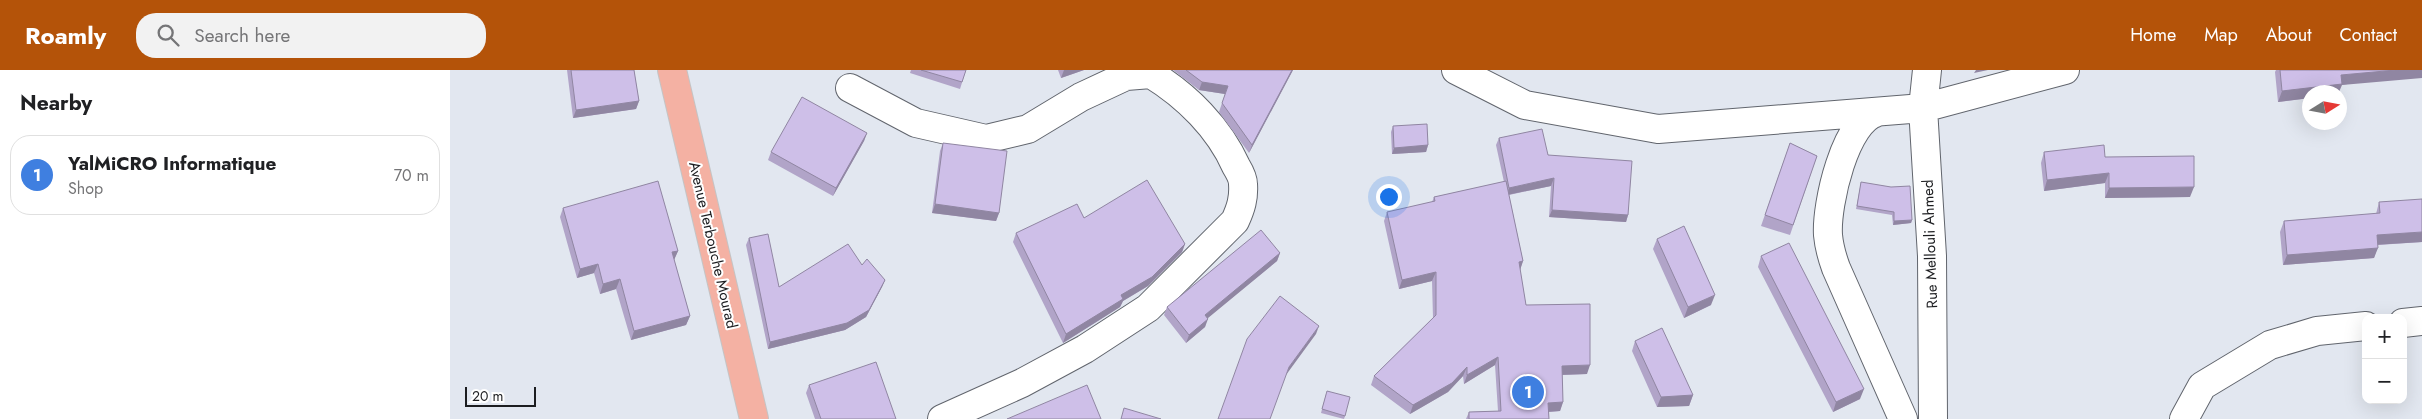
<!DOCTYPE html>
<html lang="en">
<head>
<meta charset="utf-8">
<style>
  :root { --surface:#fff; --page:#f2f2f2; --text:#202124; --muted:#757577; --line:#e0e0e0; --accent:#b45309 }
  body { margin:0; font-family:Jost,sans-serif; background:var(--page); color:var(--text) }
  .controls { position:absolute; right:15px; bottom:15px; display:grid; overflow:hidden; border-radius:10px; box-shadow:0 5px 20px #0002 }
  .controls button { width:45px; height:45px; display:grid; place-items:center; padding:0; border:0; border-bottom:1px solid var(--line); background:var(--surface); color:var(--text); font:25px sans-serif }
  .compass { position:absolute; left:1852px; top:15px; width:45px; height:45px; border-radius:50%; background:var(--surface); box-shadow:0 5px 20px #0002; rotate:79deg }
  .scale { position:absolute; left:15px; bottom:12px; width:71px; box-sizing:border-box; padding-left:5px; border:2px solid #1c1d20; border-top:0; font-size:14px; line-height:18px; white-space:nowrap; color:#1c1d20; -webkit-text-stroke:4px #fff; paint-order:stroke }
  .you { position:absolute; left:938px; top:126px; width:18px; height:18px; margin:-12px; border:4px solid #fff; border-radius:50%; background:#1a73e8; box-shadow:0 0 0 8px #1a73e833 }
  .badge { display:grid; place-items:center; width:32px; height:32px; border-radius:50%; background:var(--accent); color:#fff; font-size:16px; font-weight:700 }
  .pin { position:absolute; translate:-50% -50%; border:2px solid #fff; box-shadow:0 1px 5px #0006 }
  .list { margin:0; padding:0; list-style:none }
  h2 { display:flex; justify-content:space-between; align-items:center; height:65px; margin:0; padding:0 20px; font-size:21px }
  h2 small { font-size:16px; font-weight:400; color:var(--muted) }
  .list li { display:grid; grid-template-columns:32px 1fr auto; gap:15px; align-items:center; box-sizing:border-box; height:80px; margin:0 10px 10px; padding:0 10px; border:1px solid var(--line); border-radius:20px }
  .list b { display:block; font-size:19px; white-space:nowrap }
  .list p { margin:0; font-size:16px; white-space:nowrap; color:var(--muted) }
  .list em { font-size:16px; font-style:normal; color:var(--muted) }
  .icon { flex:none; width:28px; height:28px; fill:none; stroke:currentColor; stroke-width:2; stroke-linecap:round; stroke-linejoin:round }
  .map { position:relative; flex:none; width:1972px; height:349px; overflow:hidden }
  header { display:flex; align-items:center; gap:30px; box-sizing:border-box; height:70px; padding:0 25px; background:var(--accent); color:#fff }
  header strong { font-size:24px }
  nav { display:flex; gap:28px; margin-inline-start:auto; font-size:18px }
  .search { width:350px; height:45px; background:var(--page); display:flex; align-items:center; gap:12px; box-sizing:border-box; padding:0 18px; border-radius:20px; color:var(--muted); font-size:19px }
  main { display:flex }
  aside { flex:1; background:var(--surface) }
  .map>svg:first-child { display:block }
  .lines { fill:none; stroke-linecap:round; stroke-linejoin:round }
  .minor-casing { stroke:#61656d; stroke-width:30 }
  .major-casing { stroke:#c4c4c5; stroke-width:30 }
  .minor { stroke:#fff; stroke-width:28 }
  .major { stroke:#f4b1a3; stroke-width:28 }
  .wall { fill:#b1a4c8 }
  .shaded-wall { fill:#9086a2 }
  .building { fill:#cebfe8; stroke:#9086a2 }
  .labels { text-anchor:middle; stroke-width:4; stroke-linejoin:round; paint-order:stroke }
  .street-label { font-size:15px; fill:#1c1d20; stroke:#fff }
</style>
</head>
<body>
<header>
<strong>Roamly</strong>
<div class="search"><svg class="icon" aria-label="search" viewBox="0 0 24 24"><circle cx="10" cy="10" r="6"/><path d="M15 15l6 6"/></svg>Search here</div>
<nav><a>Home</a><a>Map</a><a>About</a><a>Contact</a></nav>
</header>
<main>
<aside>
<h2>Nearby<small></small></h2>
<ul class="list">
<li><span class="badge" style="background:#3f7fe0">1</span><div><b>YalMiCRO Informatique</b><p>Shop</p></div><em>70 m</em></li>
</ul>
</aside>
<div class="map">
<svg width="1972" height="349" viewBox="0 0 1972 349">
  <rect width="100%" height="100%" fill="#e2e7f0"/>
  <g class="lines">
    <defs>
      <path id="minor" d="M1006,0L1075,35L1208,59L1473,38L1615,0
        M1477,0L1473,38L1482,186L1483,349
        M400,18L466,53L536,69L578,59L631,27L676,6L701,4C737,26 769,58 786,96C789,101 793,108 793,114C794,128 791,138 785,151L698,238L635,279L572,313L492,349
        M1428,42C1395,49 1376,135 1378,165C1379,176 1382,187 1386,198L1453,349
        M1953,253L1972,251
        M1734,349L1752,316L1820,275L1867,261L1916,256"/>
      <path id="major" d="M222,0L304,349"/>
    </defs>
    <use href="#minor" class="minor-casing"/>
    <use href="#major" class="major-casing"/>
    <use href="#minor" class="minor"/>
    <use href="#major" class="major"/>
  </g>
  <path class="wall" d="M117,0H184L189,31L186,39L123,48Z
    M461,0H516L510,19L460,3Z
    M608,0H634L611,8Z
    M723,0H843L799,83L769,42L775,24L749,20Z
    M1826,0H1972L1892,15L1860,22V28L1828,32L1825,2Z
    M943,56L978,75L976,82L942,84L941,62Z
    M417,63L414,71L383,126L318,90L321,82Z
    M1049,68L1098,85L1178,145L1176,152L1099,147L1101,116L1059,125L1073,191L1070,200L1076,235L1137,304L1112,305L1113,332L1110,341L1099,342V349H1016L1019,342L1048,341L1045,295L1014,314L1013,306L998,322L960,344L921,315L924,306L983,248L982,211L949,219L934,151L937,142L982,132L984,127L1054,112L1046,75Z
    M493,73L549,143L546,151L482,143L490,81Z
    M1340,73L1367,86L1340,165L1311,156Z
    M1594,82L1655,87L1740,127L1655,128V113L1594,121L1591,93Z
    M1411,112L1462,150L1461,153L1443,155L1442,145L1406,139Z
    M1929,132L1972,172L1928,175L1924,188L1833,195L1830,162L1834,151L1926,144Z
    M113,138L228,181L224,190L240,246L236,255L181,270L166,219L150,224L144,203L127,208L110,147Z
    M634,148L735,174L732,182L698,216L673,231L670,237L613,273L563,172L566,163Z
    M299,168L329,217L412,195L435,210L432,217L416,247L395,260L318,279L296,175Z
    M1207,169L1261,235L1234,248L1203,179Z
    M830,183L827,191L757,248L755,257L736,273L714,245L717,237Z
    M1311,186L1410,329L1383,342L1308,197Z
    M1185,271L1243,325L1239,336L1207,337L1182,281Z
    M359,315L446,349H365L356,323Z
    M876,324L895,346L894,349L871,343Z"/>
  <path class="shaded-wall" d="M614,0H634L611,8Z
    M842,0H843L799,83L802,75Z
    M1526,0H1538L1524,3Z
    M1946,0H1972V8L1892,15L1889,22H1860V28L1828,32L1832,21L1891,5Z
    M752,12L778,16L775,24L749,20Z
    M189,31L186,39L123,48L126,40Z
    M417,63L414,71L383,126L386,118Z
    M978,75L976,82L942,84L944,78Z
    M1659,103L1655,113L1594,121L1597,110Z
    M1104,108L1101,116L1057,125L1059,118Z
    M1744,117L1740,127L1655,128L1659,118Z
    M485,134L549,143L546,151L482,143Z
    M1102,140L1178,145L1176,152L1099,147Z
    M1462,150L1461,153L1443,155L1444,151Z
    M1972,162V172L1923,175L1927,165Z
    M735,174L732,182L698,216L673,231L670,237L613,273L616,264Z
    M1928,178L1924,188L1833,195L1837,185Z
    M228,181L224,190L222,182Z
    M830,183L827,191L752,253L755,245Z
    M1073,191L1070,200L1069,192Z
    M148,194L144,203L127,208L130,199Z
    M986,202L982,211L949,219L952,210Z
    M170,209L166,219L150,224L153,214Z
    M435,210L432,217L416,247L395,260L318,279L320,272Z
    M1265,225L1261,235L1234,248L1238,237Z
    M240,246L236,255L181,270L184,261Z
    M758,249L755,257L736,273L739,265Z
    M869,256L866,264L836,305L839,297Z
    M1048,287L1045,295L1014,314L1017,305Z
    M1140,295L1137,304L1108,305L1112,296Z
    M1017,297L1013,306L998,322L960,344L963,335Z
    M1414,319L1410,329L1383,342L1386,332Z
    M1243,325L1239,336L1207,337L1211,327Z
    M1113,332L1110,341L1095,342L1098,333Z"/>
  <path class="building" d="M121,0H184L189,31L126,40Z
    M471,0H516L512,12Z
    M736,0H842L802,75L772,33L778,16L752,12Z
    M1830,0H1946L1891,5L1892,14L1832,21Z
    M352,27L417,63L386,118L321,82Z
    M977,54L978,75L944,78L943,56Z
    M1092,59L1098,85L1182,91L1178,145L1102,140L1104,108L1059,118L1049,68Z
    M493,73L557,81L549,143L485,134Z
    M1340,73L1367,86L1343,155L1315,145Z
    M1654,75L1655,87L1744,86V117L1659,118V103L1597,110L1594,82Z
    M697,110L735,174L702,207L671,225L673,229L616,264L566,163L627,134L634,148Z
    M208,111L228,181L222,182L240,246L184,261L170,209L153,214L148,194L130,199L113,138Z
    M1056,111L1073,191L1069,192L1076,235L1140,234V295L1112,296L1113,332L1098,333L1099,349H1019V342L1051,341L1048,287L1017,305V297L1002,313L963,335L924,306L986,245V202L952,210L937,142L985,131L984,127Z
    M1411,112L1441,117L1460,116L1462,150L1444,151V142L1407,136Z
    M1972,129V162L1927,165L1928,178L1837,185L1834,151L1930,143L1929,132Z
    M1234,156L1265,225L1238,237L1207,169Z
    M811,160L830,183L755,245L758,249L739,265L717,237Z
    M318,164L329,217L398,174L412,195L417,189L435,210L419,240L397,253L320,272L299,168Z
    M1339,173L1414,319L1386,332L1311,186Z
    M830,226L869,256L839,297L820,349H768L797,269Z
    M1212,258L1243,325L1211,327L1185,271Z
    M426,292L446,349H371L359,315Z
    M637,315L651,349H557Z
    M877,321L900,327L895,346L872,339Z
    M674,338L711,349H671Z"/>
  <g class="labels">
    <g class="street-label">
      <text transform="translate(1480 174) rotate(-92)" y="5">Rue Mellouli Ahmed</text>
      <text transform="translate(263 175) rotate(77)" y="5">Avenue Terbouche Mourad</text>
    </g>
  </g>
</svg>
<div class="controls">
<button>+</button>
<button>−</button>
</div>
<svg class="compass" viewBox="-18 -18 36 36"><path d="M0-13l5 13h-10z" fill="#e53935"/><path d="M0 13l5-13h-10z" fill="#757577"/></svg>
<div class="scale">20 m</div>
<div class="you"></div>
<div class="pin badge" style="left:1078px;top:322px;background:#3f7fe0">1</div>
</div>
</main>
</body>
</html>
